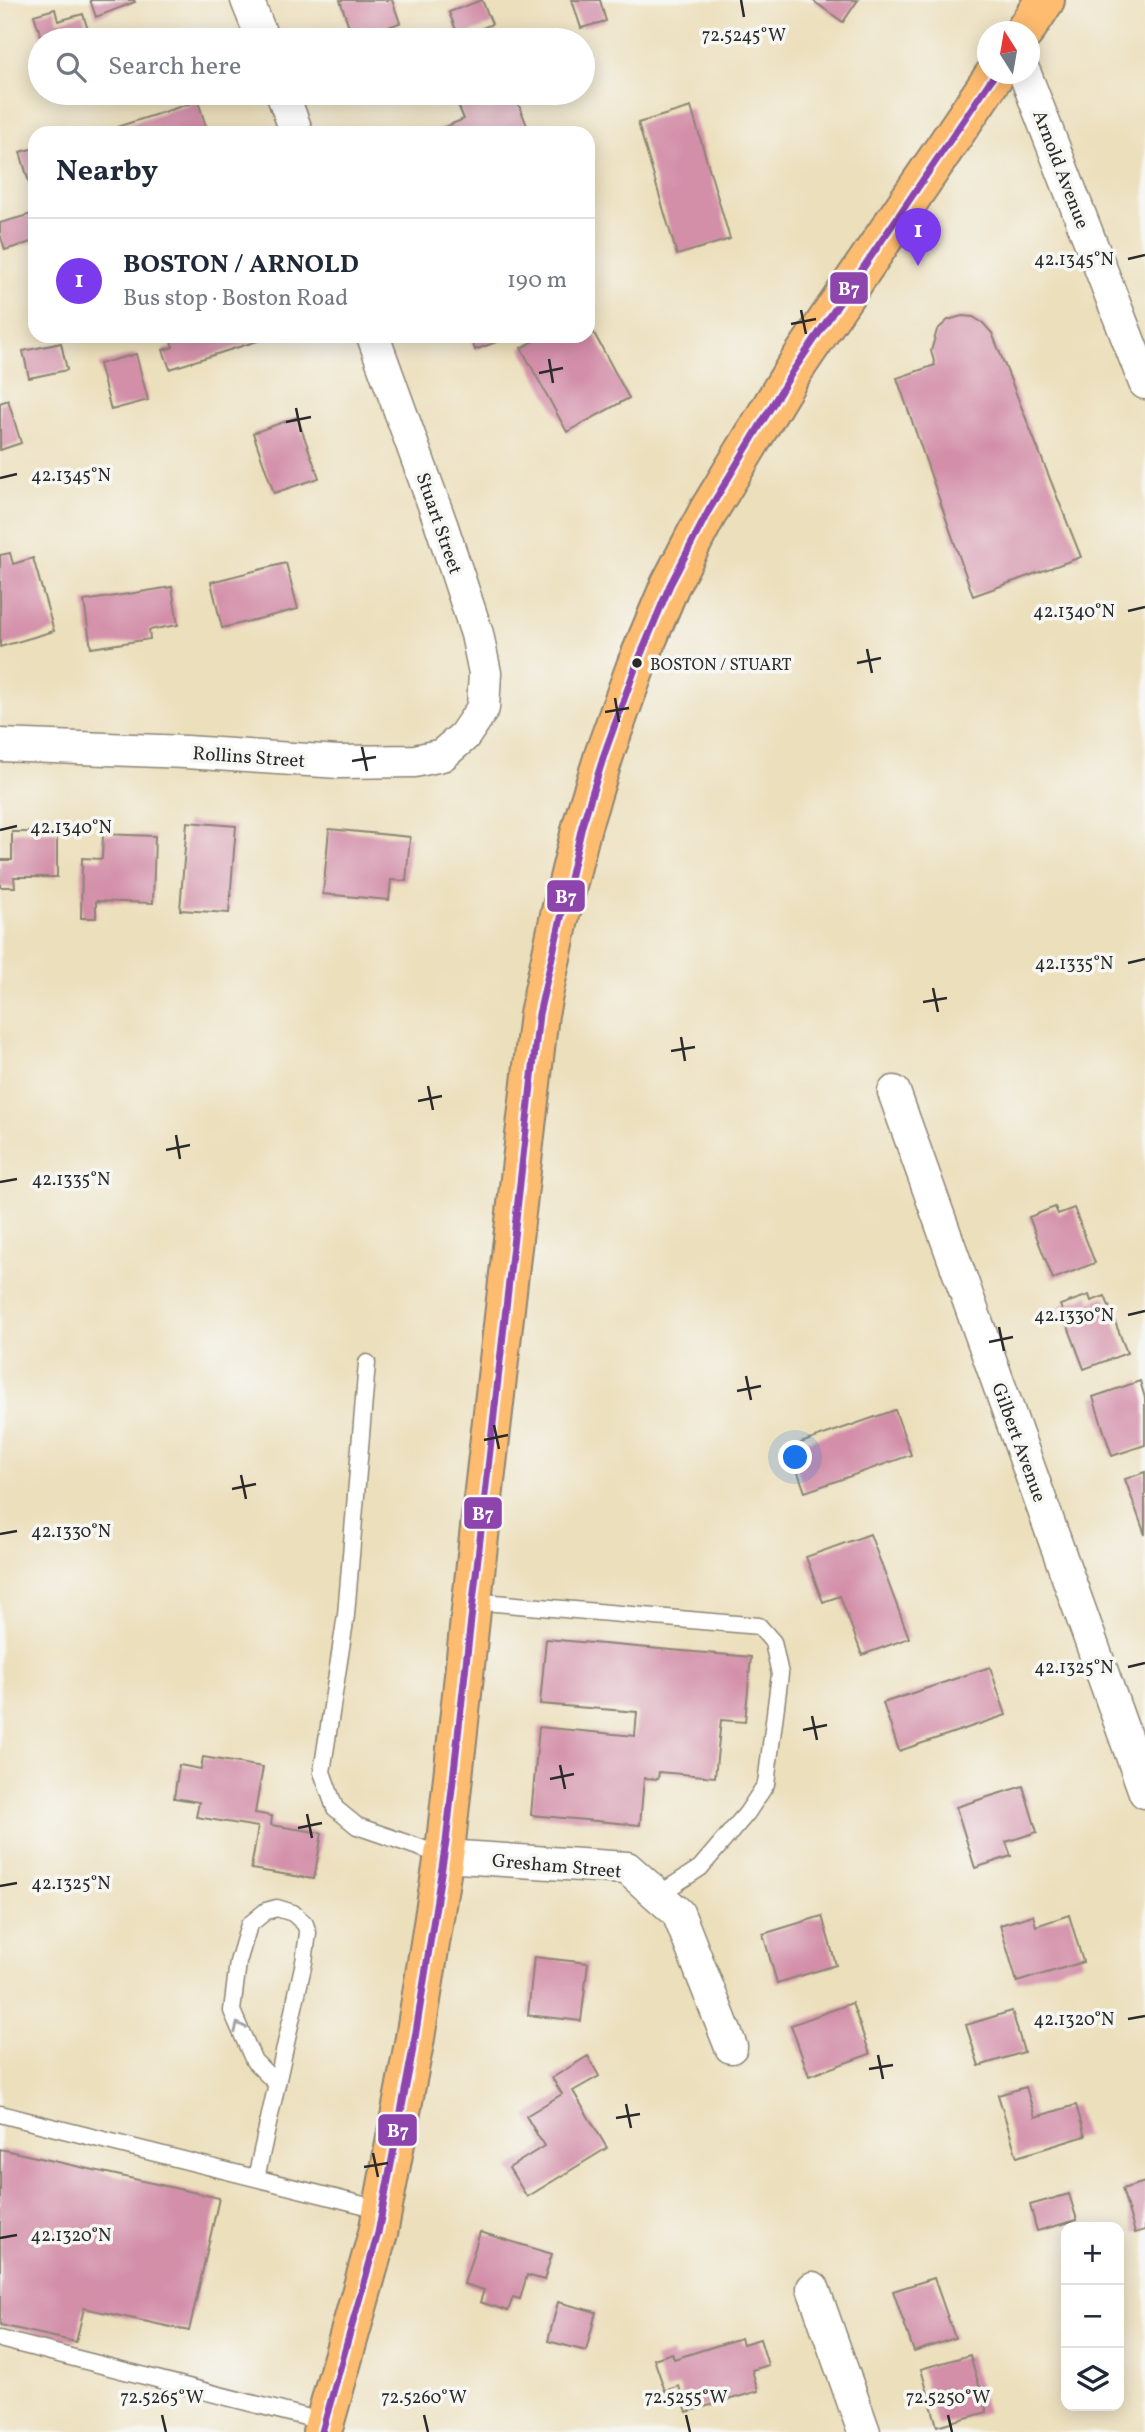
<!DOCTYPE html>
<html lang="en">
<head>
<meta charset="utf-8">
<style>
  :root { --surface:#fff; --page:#f2f2f3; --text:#1f2937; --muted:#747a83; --line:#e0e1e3; --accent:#7c3aed }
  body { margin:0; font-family:Vollkorn,serif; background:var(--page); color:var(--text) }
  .controls { position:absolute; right:21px; bottom:21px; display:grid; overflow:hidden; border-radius:14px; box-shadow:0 4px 18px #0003 }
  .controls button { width:63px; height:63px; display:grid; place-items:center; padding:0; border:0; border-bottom:2px solid var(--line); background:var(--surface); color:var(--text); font:35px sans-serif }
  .compass { position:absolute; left:977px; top:21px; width:63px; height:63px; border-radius:50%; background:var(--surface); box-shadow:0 4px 18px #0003; rotate:349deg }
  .you { position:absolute; left:796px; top:1458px; width:24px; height:24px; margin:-18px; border:5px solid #fff; border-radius:50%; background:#1a73e8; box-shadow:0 0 0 10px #1a73e833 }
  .badge { display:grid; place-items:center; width:46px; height:46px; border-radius:50%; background:var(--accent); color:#fff; font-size:23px; font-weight:700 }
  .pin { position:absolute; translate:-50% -58px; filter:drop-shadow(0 2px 4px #0008) }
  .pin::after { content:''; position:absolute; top:37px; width:24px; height:21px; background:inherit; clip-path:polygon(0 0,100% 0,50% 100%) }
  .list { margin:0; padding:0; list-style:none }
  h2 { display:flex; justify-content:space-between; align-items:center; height:91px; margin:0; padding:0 28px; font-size:30px }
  h2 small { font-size:23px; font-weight:400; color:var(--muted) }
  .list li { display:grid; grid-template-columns:46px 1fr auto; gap:21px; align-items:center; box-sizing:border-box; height:126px; padding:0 28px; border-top:2px solid var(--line) }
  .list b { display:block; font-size:26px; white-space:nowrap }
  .list p { margin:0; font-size:23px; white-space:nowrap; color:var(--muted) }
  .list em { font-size:23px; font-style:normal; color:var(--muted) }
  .icon { flex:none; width:38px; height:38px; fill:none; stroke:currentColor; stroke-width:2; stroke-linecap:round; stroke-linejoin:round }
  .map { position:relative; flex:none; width:1145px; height:2432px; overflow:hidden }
  .search { position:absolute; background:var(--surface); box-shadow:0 4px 18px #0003; left:28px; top:28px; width:567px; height:77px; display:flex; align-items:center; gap:18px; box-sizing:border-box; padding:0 24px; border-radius:38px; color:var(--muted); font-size:26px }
  .panel { position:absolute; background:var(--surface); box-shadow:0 4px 18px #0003; left:28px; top:126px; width:567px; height:217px; border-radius:21px }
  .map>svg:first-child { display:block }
  .building { fill:#d38ea8 }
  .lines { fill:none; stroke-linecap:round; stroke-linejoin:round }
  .lane-casing { stroke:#8c8574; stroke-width:19 }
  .street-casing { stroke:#8c8574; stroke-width:35 }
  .primary-casing { stroke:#8c8574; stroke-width:42 }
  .lane { stroke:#fff; stroke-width:16 }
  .street { stroke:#fff; stroke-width:32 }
  .primary { stroke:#febc70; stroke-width:38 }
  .bus-1-casing { stroke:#f6f6f2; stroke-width:12 }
  .bus-1 { stroke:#8e44ad; stroke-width:7 }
  .oneway { stroke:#a0a0a0 }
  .ticks { fill:none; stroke:#2b2b2b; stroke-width:2.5 }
  .bus-dot { fill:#2b2b2b; stroke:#f6f6f2; stroke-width:2.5 }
  .labels { text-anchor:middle; stroke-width:7; stroke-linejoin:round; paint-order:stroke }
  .bus-label { font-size:17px; fill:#2b2b2b; stroke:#f6f6f2; text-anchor:start }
  .street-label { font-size:19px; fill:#2b2b2b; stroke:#f6f6f2 }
  .ticks-label { font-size:18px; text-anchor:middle; fill:#2b2b2b; stroke:#f6f6f2; stroke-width:7; stroke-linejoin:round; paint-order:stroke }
  .line-badge { stroke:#f6f6f2; stroke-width:2.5 }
  .badge-label { font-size:19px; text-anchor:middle; font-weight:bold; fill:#fff }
</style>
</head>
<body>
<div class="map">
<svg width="1145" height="2432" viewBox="0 0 1145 2432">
  <rect width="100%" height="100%" fill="#f6f6f2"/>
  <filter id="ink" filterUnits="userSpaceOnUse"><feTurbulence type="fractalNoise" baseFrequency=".0143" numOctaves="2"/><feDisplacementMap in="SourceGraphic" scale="14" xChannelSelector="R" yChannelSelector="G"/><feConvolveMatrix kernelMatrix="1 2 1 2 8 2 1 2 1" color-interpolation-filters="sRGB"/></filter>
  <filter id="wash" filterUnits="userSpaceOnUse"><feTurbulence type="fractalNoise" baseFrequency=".00686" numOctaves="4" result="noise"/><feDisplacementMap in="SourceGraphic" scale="28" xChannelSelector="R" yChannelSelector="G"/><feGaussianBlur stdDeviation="1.57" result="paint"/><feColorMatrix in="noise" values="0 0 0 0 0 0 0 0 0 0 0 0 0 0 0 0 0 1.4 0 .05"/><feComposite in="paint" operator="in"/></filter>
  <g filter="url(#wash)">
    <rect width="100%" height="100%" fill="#ecdfbc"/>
    <g id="blocks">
      <path class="building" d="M90,0H134L135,2L96,17Z
        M340,0H392L400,23L353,39Z
        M482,0L492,24L459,38L449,12Z
        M572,0H600L606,21L581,28Z
        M812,0H858L843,22Z
        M55,9L58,21L83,14L91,40H42L34,15Z
        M453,93H514L530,133H430L464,119Z
        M198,101L208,133H119L117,127Z
        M691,107L730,239L677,255L638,123Z
        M35,148V188L31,189L20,152Z
        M35,213V241L5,250L0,234V223Z
        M962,316L973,317L983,323L992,333L1081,557L973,596L897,378L935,365L931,351L937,330L948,320Z
        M588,322L629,398L567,432L521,348L544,336H588Z
        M169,336H270V337L170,369L163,350L173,347Z
        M470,336H512L475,350Z
        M61,343L67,370L29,378L23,351Z
        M136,354L148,400L111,410L99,364Z
        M8,400L21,443L0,450V403Z
        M297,417L319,478L274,493L253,433Z
        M10,553L13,564L33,558L54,631L0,647V555Z
        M286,563L298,609L222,628L211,582Z
        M172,587L178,625L149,630L150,639L91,648L84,601Z
        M187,822L236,826L229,913L180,910Z
        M329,829L410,837L406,881L391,880L389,900L323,894Z
        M12,832H57V877H14L15,887H0V860H12Z
        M103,834L155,836L153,903L96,901V918H81L82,858L102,859Z
        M1055,1207L1058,1214L1074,1208L1095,1263L1053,1279L1029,1217Z
        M1089,1295L1091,1301L1105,1296L1127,1353L1084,1369L1060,1305Z
        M1140,1381L1145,1398V1445L1112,1456L1093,1397Z
        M895,1410L911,1455L805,1492L789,1447Z
        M1145,1472V1535L1125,1479Z
        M870,1534L909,1638L862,1655L840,1596L823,1602L806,1557Z
        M546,1639L751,1657L745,1722L721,1720L715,1777L659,1772L658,1779L644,1778L640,1825L531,1815L539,1727L635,1736L637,1712L540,1704Z
        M990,1667L1006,1715L899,1751L883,1703Z
        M203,1757L263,1767L255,1813L272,1816L271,1825L322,1833L314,1879L251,1869L258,1827L196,1817L199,1802L174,1798L179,1765L201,1769Z
        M1023,1786L1037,1832L1006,1842L1011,1856L975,1868L956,1807Z
        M1033,1915L1036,1926L1069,1915L1083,1962L1017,1982L1000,1925Z
        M822,1916L836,1965L777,1983L763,1934Z
        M534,1957L588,1963L581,2021L528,2015Z
        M852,2003L870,2054L809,2076L791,2025Z
        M1012,2011L1024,2052L979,2066L966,2025Z
        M588,2056L599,2076L573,2091L607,2148L527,2197L509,2168L544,2146L526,2116L562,2094L552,2078Z
        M1026,2087L1035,2117L1076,2105L1085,2136L1017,2157L998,2095Z
        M0,2149L219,2198L189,2331L84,2308L76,2342L0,2325Z
        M1145,2182V2230L1135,2233L1122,2189Z
        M1069,2194L1077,2220L1037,2231L1030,2205Z
        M480,2232L552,2254L544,2280L527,2275L520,2299L513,2297L508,2311L480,2302L484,2290L464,2284Z
        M934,2278L955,2338L914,2352L893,2291Z
        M558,2302L596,2312L586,2351L548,2341Z
        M741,2338L743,2344L760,2339L768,2365L752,2370L758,2391L687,2412L679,2386L665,2391L654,2359L672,2353L674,2359Z
        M970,2355L987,2412L937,2426L921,2369Z"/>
    </g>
  </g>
  <g filter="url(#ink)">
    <use href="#blocks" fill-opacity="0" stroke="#8c8574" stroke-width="2"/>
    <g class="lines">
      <defs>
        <path id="lane" d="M367,1363L346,1615L322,1772L335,1808L357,1826L444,1856
          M472,1601L759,1626L773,1642L780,1674L766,1784L747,1813L700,1868L658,1895
          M0,2114L383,2210
          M256,2178L304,1962L308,1933L305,1924L293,1913L277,1908L266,1911L249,1925L238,1962L232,2011L254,2061L276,2083
          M0,2339L325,2422"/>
        <path id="street" d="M247,0L263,40
          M1025,74L1145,383
          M282,93L297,133
          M0,745L186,752L339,762L415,761L442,755L464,736L483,708L485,673L477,634L442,527L373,336
          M894,1092L1145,1792
          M444,1856L627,1868L678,1913L731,2047
          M813,2288L864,2432"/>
        <path id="primary" d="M1024,32L1045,0
          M322,2432L378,2233L415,2038L446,1842L484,1490L539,1014L560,915L582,826L605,752L636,666L670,585L709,510L793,371L995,74"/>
      </defs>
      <use href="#lane" class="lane-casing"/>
      <use href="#street" class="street-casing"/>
      <use href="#primary" class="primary-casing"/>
      <use href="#lane" class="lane"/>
      <use href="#street" class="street"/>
      <use href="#primary" class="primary"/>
      <defs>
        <path id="bus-1" d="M322,2432L378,2233L415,2038L446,1842L539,1014L582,826L605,752L636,666L670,585L709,510L793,371L995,74"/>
      </defs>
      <use href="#bus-1" class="bus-1-casing"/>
      <use href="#bus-1" class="bus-1"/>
    </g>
    <defs><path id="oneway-chevron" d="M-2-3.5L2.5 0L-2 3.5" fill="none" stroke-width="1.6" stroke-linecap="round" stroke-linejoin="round" transform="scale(1.75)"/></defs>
    <use class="oneway" href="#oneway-chevron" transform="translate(239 2027) rotate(-115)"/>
  </g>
  <path class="ticks" d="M741,0L744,17M1128,259L1145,255M801,310L806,334M791,324L816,319M549,359L553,383M539,373L563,368M296,408L301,432M286,422L311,417M0,478L17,474M1128,611L1145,607M867,649L872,673M857,663L881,658M615,698L619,722M605,712L629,708M362,747L367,771M352,761L376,757M0,830L17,826M1128,963L1145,959M933,988L938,1012M923,1002L947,998M681,1037L685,1061M671,1051L695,1047M428,1086L433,1110M418,1101L442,1096M176,1135L180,1159M166,1150L190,1145M0,1182L17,1179M1128,1315L1145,1311M999,1327L1004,1351M989,1342L1013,1337M746,1376L751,1400M737,1391L761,1386M494,1425L499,1449M484,1440L508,1435M241,1475L246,1499M232,1489L256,1484M0,1534L17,1531M1128,1667L1145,1663M812,1716L817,1740M803,1730L827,1725M560,1765L565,1789M550,1779L574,1774M307,1814L312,1838M298,1828L322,1823M0,1886L17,1883M1128,2019L1145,2016M878,2055L883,2079M869,2069L893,2065M626,2104L631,2128M616,2118L640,2114M373,2153L378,2177M364,2167L388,2163M0,2238L17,2235M162,2415L166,2432M424,2415L428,2432M686,2415L690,2432M948,2415L952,2432"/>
  <circle class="bus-dot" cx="637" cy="663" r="6"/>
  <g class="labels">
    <g class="bus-label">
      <text x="650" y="670">BOSTON / STUART</text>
    </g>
    <g class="street-label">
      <text transform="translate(1062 169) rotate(69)" y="7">Arnold Avenue</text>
      <text transform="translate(440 523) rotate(71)" y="7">Stuart Street</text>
      <text transform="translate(249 756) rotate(4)" y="7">Rollins Street</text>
      <text transform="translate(1020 1442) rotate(70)" y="7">Gilbert Avenue</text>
      <text transform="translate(557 1865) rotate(5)" y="7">Gresham Street</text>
    </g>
  </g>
  <g class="ticks-label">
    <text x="744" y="41">72.5245°W</text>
    <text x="1074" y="265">42.1345°N</text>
    <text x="71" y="481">42.1345°N</text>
    <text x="1074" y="617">42.1340°N</text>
    <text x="71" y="833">42.1340°N</text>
    <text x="1074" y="969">42.1335°N</text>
    <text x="71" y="1185">42.1335°N</text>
    <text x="1074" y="1321">42.1330°N</text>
    <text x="71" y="1537">42.1330°N</text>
    <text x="1074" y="1673">42.1325°N</text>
    <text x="71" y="1889">42.1325°N</text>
    <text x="1074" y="2025">42.1320°N</text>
    <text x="71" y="2241">42.1320°N</text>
    <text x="162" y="2403">72.5265°W</text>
    <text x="424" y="2403">72.5260°W</text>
    <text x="686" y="2403">72.5255°W</text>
    <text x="948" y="2403">72.5250°W</text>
  </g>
  <g class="line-badge">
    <rect x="829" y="271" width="40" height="34" rx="7" fill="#8e44ad"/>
    <rect x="546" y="879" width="40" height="34" rx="7" fill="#8e44ad"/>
    <rect x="463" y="1496" width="40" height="34" rx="7" fill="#8e44ad"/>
    <rect x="377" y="2113" width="41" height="34" rx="7" fill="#8e44ad"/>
  </g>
  <g class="badge-label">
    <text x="849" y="295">B7</text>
    <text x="566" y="903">B7</text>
    <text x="483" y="1520">B7</text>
    <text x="398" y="2137">B7</text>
  </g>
</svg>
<div class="controls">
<button>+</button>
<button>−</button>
<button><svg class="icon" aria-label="layers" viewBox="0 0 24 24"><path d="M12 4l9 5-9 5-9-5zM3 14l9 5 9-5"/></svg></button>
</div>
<svg class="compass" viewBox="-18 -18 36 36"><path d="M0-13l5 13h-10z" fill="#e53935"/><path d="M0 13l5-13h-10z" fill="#747a83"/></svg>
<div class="you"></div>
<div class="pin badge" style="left:918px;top:266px">1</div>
<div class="search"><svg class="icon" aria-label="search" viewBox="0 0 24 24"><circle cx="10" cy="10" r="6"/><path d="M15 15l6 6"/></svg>Search here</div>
<section class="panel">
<h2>Nearby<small></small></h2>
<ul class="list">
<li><span class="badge">1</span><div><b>BOSTON / ARNOLD</b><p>Bus stop · Boston Road</p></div><em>190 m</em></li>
</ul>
</section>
</div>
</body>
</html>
